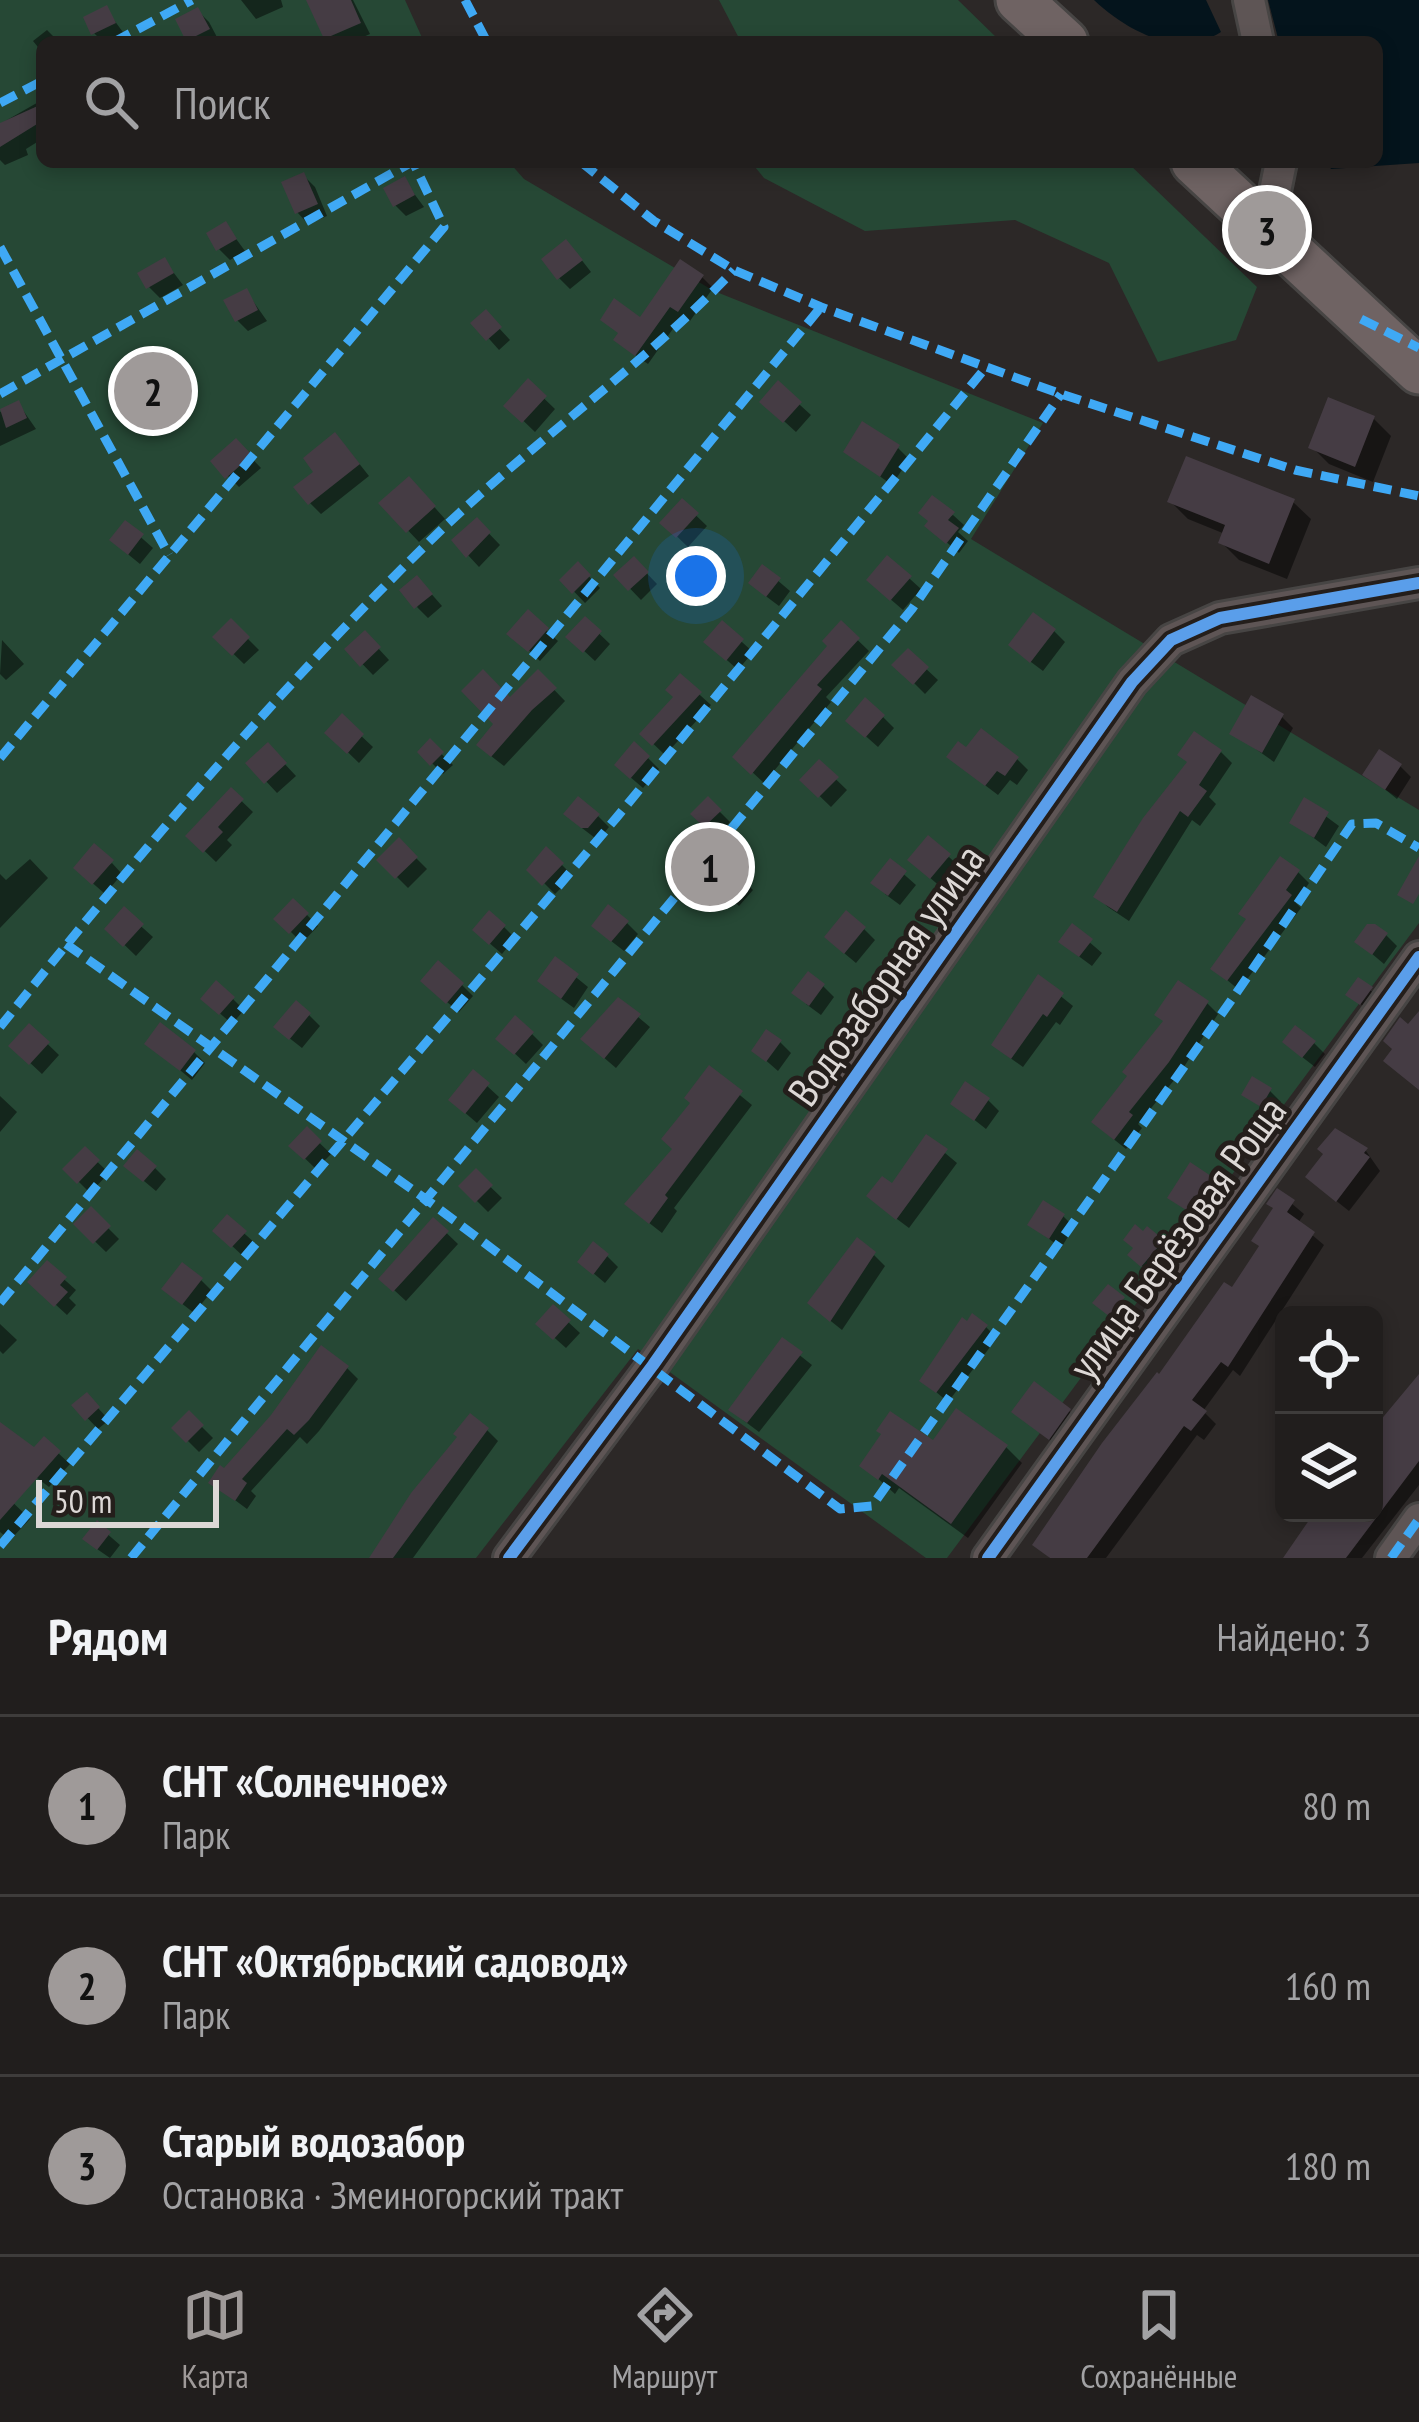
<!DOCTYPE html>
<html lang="ru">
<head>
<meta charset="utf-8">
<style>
  :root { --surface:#211e1d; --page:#292726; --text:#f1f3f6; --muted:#a2a2a4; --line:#3e3c3b; --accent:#9f9a99 }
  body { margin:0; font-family:"PT Sans Narrow",sans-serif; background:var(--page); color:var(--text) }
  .controls { position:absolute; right:36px; bottom:36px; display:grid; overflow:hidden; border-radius:18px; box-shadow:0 6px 18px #0003 }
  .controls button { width:108px; height:108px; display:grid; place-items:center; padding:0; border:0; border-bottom:3px solid var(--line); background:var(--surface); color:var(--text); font:60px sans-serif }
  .scale { position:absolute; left:36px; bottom:30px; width:183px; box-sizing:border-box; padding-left:12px; border:6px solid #ddd8d6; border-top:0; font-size:33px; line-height:42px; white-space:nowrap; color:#ddd8d6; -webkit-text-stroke:9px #241e1b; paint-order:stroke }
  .you { position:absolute; left:696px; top:576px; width:42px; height:42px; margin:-30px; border:9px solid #fff; border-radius:50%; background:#1a73e8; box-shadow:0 0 0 18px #1a73e833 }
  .badge { display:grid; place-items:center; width:78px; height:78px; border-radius:50%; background:var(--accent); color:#111; font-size:39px; font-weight:700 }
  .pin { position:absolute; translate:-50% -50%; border:6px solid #fff; box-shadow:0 3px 12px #0006 }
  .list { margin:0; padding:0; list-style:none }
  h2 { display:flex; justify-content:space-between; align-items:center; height:156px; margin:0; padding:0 48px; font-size:51px }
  h2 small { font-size:39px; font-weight:400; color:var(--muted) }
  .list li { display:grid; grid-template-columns:78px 1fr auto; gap:36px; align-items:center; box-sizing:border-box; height:180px; padding:0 48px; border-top:3px solid var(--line) }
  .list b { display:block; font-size:45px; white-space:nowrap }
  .list p { margin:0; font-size:39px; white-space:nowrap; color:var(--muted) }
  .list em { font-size:39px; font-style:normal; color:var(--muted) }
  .icon { flex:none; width:66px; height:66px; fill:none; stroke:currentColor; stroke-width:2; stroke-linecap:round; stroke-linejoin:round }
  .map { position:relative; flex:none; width:1419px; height:1558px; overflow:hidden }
  .search { position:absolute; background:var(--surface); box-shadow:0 6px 18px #0003; left:36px; right:36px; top:36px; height:132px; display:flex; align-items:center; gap:30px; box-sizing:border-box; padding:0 42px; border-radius:18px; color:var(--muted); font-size:45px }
  .sheet { height:696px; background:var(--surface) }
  nav { display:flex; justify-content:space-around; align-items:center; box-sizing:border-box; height:168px; border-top:3px solid var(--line); background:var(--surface); font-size:33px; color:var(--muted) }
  nav a { display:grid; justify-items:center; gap:6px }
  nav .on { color:var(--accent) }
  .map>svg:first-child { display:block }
  .green { fill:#264835 }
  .water { fill:#04141c }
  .shadow { fill:#0007 }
  .building { fill:#453c44 }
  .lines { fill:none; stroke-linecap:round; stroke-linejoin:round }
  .minor-casing { stroke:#474544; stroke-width:36 }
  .highway-casing { stroke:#474544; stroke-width:51 }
  .minor { stroke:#5e5555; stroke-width:30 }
  .highway { stroke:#6f6363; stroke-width:45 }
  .quiet { stroke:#3fa9f5; stroke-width:9; stroke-dasharray:18 9; stroke-linecap:butt }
  .cycleway-casing { stroke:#241e1b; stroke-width:20 }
  .cycleway { stroke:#5a9eea; stroke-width:12 }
  .labels { text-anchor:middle; stroke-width:10; stroke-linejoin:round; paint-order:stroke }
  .street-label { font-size:42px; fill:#ddd8d6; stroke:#241e1b }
</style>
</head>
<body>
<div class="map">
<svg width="1419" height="1558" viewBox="0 0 1419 1558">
  <rect width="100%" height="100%" fill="#2c2827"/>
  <path class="green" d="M0,0H405L424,42H42V162H509L524,179L714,291L1043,423L971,539L1419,810V923L947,1558H926L638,1349L476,1558H0Z
    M719,0H958L1001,42H741Z
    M751,162H1127L1257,287L1236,340L1158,362L1109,263L1015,220L865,231L764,178Z"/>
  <path class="water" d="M1094,0H1206L1221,32C1178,59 1127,31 1094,0Z
    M1268,0H1419V163L1331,169L1327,162H1377V42H1279Z"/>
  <path class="shadow" d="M241,0H281L283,7L256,19Z
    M329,0H353L370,34L352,42H331L327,37Z
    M106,9L125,35L110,42H103L94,33Z
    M198,11L209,22L219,41L189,40L179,20Z
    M47,30L59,42H42V52L33,41Z
    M42,100V139L26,149L28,155L5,165L0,160V124Z
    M304,176L315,187L327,216L308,224L297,212Z
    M404,180L424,207L406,216L395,205Z
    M226,225L245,251L230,260L219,249Z
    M577,254L591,272L570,289L559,278Z
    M164,260L183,285L160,298L149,287Z
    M702,277L713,288L690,321L682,316L648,364L628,350L640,321Z
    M246,291L267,321L248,331L237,320Z
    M486,314L510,340L499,350L475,323Z
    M528,383L555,409L535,432L507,405Z
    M778,385L811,415L796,432L763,402Z
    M18,403L36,429L0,446V412Z
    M1374,419L1391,436L1373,482L1329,464L1312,447Z
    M236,442L261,468L239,487L214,462Z
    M346,447L369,476L321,514L310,503Z
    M898,448L909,459L892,485L846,452Z
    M420,491L445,519L419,542L383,504Z
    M682,502L707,526L688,547L663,523Z
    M1171,502H1293L1311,519L1287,579L1239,560L1222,543L1225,534L1188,519Z
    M953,515L964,525L958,532L968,541L959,553L928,526Z
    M477,521L500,545L479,567L455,541Z
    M126,524L153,548L140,564L124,551Z
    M888,559L921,589L903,610L881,591Z
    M634,560L657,584L641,600L617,575Z
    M578,565L600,588L585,603L563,580Z
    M763,568L790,591L779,606L763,594Z
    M428,590L442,606L428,618L417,607Z
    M528,614L558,641L540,661L511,633Z
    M585,620L610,644L595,661L569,637Z
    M231,622L259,650L244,664L216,637Z
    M722,624L753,652L738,670L718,652Z
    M841,624L869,651L826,697L831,702L764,783L736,757L831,646Z
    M1054,631L1065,642L1043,671L1023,656Z
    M365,634L389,660L373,675L348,649Z
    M2,640L24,664L6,680L0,674Z
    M908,652L938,680L925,694L896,665Z
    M538,673L565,701L504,766L491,756L510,701Z
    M680,677L711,705L665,755L643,734L676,697Z
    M883,717L894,728L878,747L860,731Z
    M1282,717L1293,728L1274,762L1233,733Z
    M342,718L373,747L359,763L328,733Z
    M430,743L453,765L443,774L421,752Z
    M268,746L296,776L277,793L249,763Z
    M967,751L1017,759L1028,770L1017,785L1010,780L998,795L961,767Z
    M1221,752L1232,763L1209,797L1216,804L1200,826L1192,820L1129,921L1108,907L1097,896Z
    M648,758L659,769L643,788L629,776Z
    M819,763L847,790L831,807L803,780Z
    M1400,766L1411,777L1397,799L1366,774Z
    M231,791L253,812L227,840L232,845L216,862L189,836Z
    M708,800L730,822L717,836L695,814Z
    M1305,801L1339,826L1326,847L1292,822Z
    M598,816L609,827L600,838H595L578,825Z
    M399,841L427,869L408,888L380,860Z
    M547,850L573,876L555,894L530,869Z
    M949,857L960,867L942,888L922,871Z
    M30,859L48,878L0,928V874L6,880Z
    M890,862L916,885L900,905L885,894Z
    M112,863L122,874L105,894L88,879Z
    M728,867L753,890L739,906L713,882Z
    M1298,872L1309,883L1296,903L1301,908L1239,990L1214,969L1249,920Z
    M294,902L318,926L302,943L278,919Z
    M124,911L153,937L136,956L108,929Z
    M627,923L638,934L624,951L606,937Z
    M504,927L515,938L502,954L487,941Z
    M1073,928L1102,953L1092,966L1073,952Z
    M864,929L875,940L856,963L838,948Z
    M1386,935L1397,946L1384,964L1358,942Z
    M556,961L588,987L574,1008L552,992Z
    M1038,978L1073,1006L1060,1025L1056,1022L1023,1067L1006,1055Z
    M1359,981L1382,1000L1373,1014L1349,995Z
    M462,985L473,996L459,1012L435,992Z
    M823,986L834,997L821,1015L806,1004Z
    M233,999L244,1010L232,1024L215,1009Z
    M619,1001L650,1027L616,1068L595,1050Z
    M1207,1003L1218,1014L1180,1073L1138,1124L1142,1128L1126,1149L1106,1133Z
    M309,1015L320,1026L302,1048L288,1037Z
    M30,1027L59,1055L42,1074L12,1046Z
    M532,1034L543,1045L526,1064L510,1049Z
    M780,1042L791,1053L778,1071L755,1051Z
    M1314,1043L1325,1054L1315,1067L1297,1053Z
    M148,1044L194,1052L205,1063L192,1080Z
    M709,1070L752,1105L674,1208L677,1211L662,1233L639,1215L675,1149Z
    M473,1073L499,1097L477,1123L463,1111Z
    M1270,1091L1281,1102L1273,1116L1244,1094Z
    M0,1096L17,1112L0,1132Z
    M988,1100L999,1111L986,1129L953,1103Z
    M307,1131L331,1154L316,1169L292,1146Z
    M1336,1132L1366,1151L1380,1171L1349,1211L1320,1188Z
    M927,1138L957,1163L909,1228L881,1207Z
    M85,1150L109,1173L90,1193L66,1169Z
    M155,1168L166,1179L156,1191L138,1176Z
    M476,1173L502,1198L488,1212L462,1186Z
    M1215,1182L1226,1193L1215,1211L1206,1205L1198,1219L1171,1197Z
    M1278,1192L1304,1214L1298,1223L1324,1245L1240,1376L1233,1370L1203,1411L1216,1424L1204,1440L1197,1435L1106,1558H1050L1036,1545L1233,1292L1262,1247Z
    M91,1211L119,1239L106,1252L77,1224Z
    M1063,1216L1074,1227L1061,1248L1031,1225Z
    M227,1218L256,1244L244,1257L216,1231Z
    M434,1221L458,1244L406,1301L382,1279Z
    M1162,1242L1172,1253L1154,1276L1142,1266L1136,1248Z
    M874,1255L885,1266L842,1330L822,1314Z
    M607,1256L618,1267L605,1283L592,1272Z
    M47,1264L76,1290L69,1298L76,1305L67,1315L31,1282Z
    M201,1280L212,1291L194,1313L176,1299Z
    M1108,1288L1134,1311L1122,1326L1107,1314Z
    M553,1308L580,1333L566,1348L539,1324Z
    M0,1324L17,1340L3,1354L0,1351Z
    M986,1327L997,1338L948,1402L923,1381Z
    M783,1342L812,1365L759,1432L743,1420Z
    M347,1368L358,1379L319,1431L307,1444L300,1437L251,1491L256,1496L247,1509L212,1483Z
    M1419,1379V1485L1362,1558H1286L1374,1513V1433Z
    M87,1396L109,1420L98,1429L76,1406Z
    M1069,1411L1080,1422L1061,1448L1026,1422Z
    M189,1414L213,1438L199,1452L175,1428Z
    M0,1425L35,1451L44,1440L70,1464L49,1487L0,1450Z
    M487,1430L498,1441L413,1558H374Z
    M934,1444L1006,1447L1022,1463L968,1538L899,1488L895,1494L863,1465Z
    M5,1495L30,1519L10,1540L0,1532V1500Z
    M97,1525L120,1545L110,1558L97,1549Z"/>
  <path class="building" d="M306,0H351L361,23L324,39Z
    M107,5L116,23L91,35L83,17Z
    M198,7L210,29L186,41L175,19Z
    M42,104V121L0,147V123Z
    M304,172L318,204L295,214L281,182Z
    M405,176L415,195L393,207L383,188Z
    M226,221L237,239L216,251L206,233Z
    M566,239L583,260L557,280L541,259Z
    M165,257L174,273L146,289L137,273Z
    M680,259L704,275L678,312L670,307L635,356L613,340L618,333L600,320L614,298L640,317Z
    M247,288L258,310L235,322L223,300Z
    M486,309L502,327L486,341L470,323Z
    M528,378L547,396L522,423L503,406Z
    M778,380L802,402L783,423L759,402Z
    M1328,397L1375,416L1355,467L1308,448Z
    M19,400L27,418L6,428L0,409Z
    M862,421L900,445L880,477L843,452Z
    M335,432L360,464L308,505L293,487L313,472L303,458Z
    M236,438L252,455L225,479L210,461Z
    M1186,456L1295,499L1269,564L1218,543L1225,525L1167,502Z
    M409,476L436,506L406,533L378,503Z
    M932,495L955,512L948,520L959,528L946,544L924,526L928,521L918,513Z
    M682,498L699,513L676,538L659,523Z
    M477,517L491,532L466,558L451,540Z
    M125,520L144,534L128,555L109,540Z
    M887,555L912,576L890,601L866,580Z
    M634,556L649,572L628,591L613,575Z
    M578,561L591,575L572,594L559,580Z
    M762,564L781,578L766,597L748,583Z
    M417,575L433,594L414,609L399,590Z
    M528,609L549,628L528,652L506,634Z
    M1033,612L1056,629L1030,663L1008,645Z
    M585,616L602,631L583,653L565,637Z
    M231,618L250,637L232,656L212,637Z
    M722,620L744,639L726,661L703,642Z
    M841,620L860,638L817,685L822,689L751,775L732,757L827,646L822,641Z
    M365,630L381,647L360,667L344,649Z
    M908,648L929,667L913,685L891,665Z
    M483,669L510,697L538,669L557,688L532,710L491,757L476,745L493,724L461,691Z
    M680,673L702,692L652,746L639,734L673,697L665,690Z
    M1251,695L1284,714L1262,753L1229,734Z
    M865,697L885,715L865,738L845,721Z
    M342,713L364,734L347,754L324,733Z
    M981,728L1019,757L1005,776L997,771L985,786L946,757L958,741L966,747Z
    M1194,731L1222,750L1199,785L1207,791L1188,817L1180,811L1117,912L1093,897L1143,818L1187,762L1177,755Z
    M430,738L444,752L430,766L417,752Z
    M634,741L650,756L630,779L614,765Z
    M268,742L287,763L264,784L245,763Z
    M1379,749L1402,764L1385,790L1362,775Z
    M819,759L839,777L818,798L799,780Z
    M231,787L244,799L218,827L223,832L203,853L185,836Z
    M578,796L600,814L588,828H581L563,814Z
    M708,796L722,810L704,827L690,814Z
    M1304,797L1329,812L1314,838L1289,823Z
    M928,835L951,854L930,879L907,860Z
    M399,837L418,857L395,879L376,860Z
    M94,843L114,860L92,885L73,868Z
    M546,846L564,863L542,886L526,870Z
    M1280,856L1300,870L1286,890L1292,895L1227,981L1210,969L1246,919L1238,914Z
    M1419,856V894L1413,904L1397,895Z
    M890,858L907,871L888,896L870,883Z
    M728,862L744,877L726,898L709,883Z
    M293,898L309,913L289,934L273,919Z
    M608,904L629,921L611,942L591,926Z
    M124,906L144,924L123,947L104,929Z
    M489,910L506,925L489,945L472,930Z
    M846,910L866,927L844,954L824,937Z
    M1072,923L1093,939L1079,957L1058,942Z
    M1367,924H1375L1388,933L1372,955L1354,942Z
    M555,956L579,974L561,999L537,981Z
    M438,960L464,983L446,1004L420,981Z
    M808,971L825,984L809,1006L791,993Z
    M1038,974L1064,993L1047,1017L1043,1014L1011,1059L991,1045Z
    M1358,977L1373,987L1360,1005L1345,995Z
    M216,980L235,997L219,1015L200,999Z
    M1178,980L1209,1001L1169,1062L1129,1112L1133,1115L1114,1140L1091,1122L1127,1076L1122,1072L1163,1021L1154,1015Z
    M618,997L641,1014L604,1059L580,1039Z
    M296,1000L311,1013L289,1040L273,1027Z
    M1419,1011V1090L1383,1061L1392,1049L1383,1041L1400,1017L1408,1024Z
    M515,1015L534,1032L514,1055L495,1039Z
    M160,1022L196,1050L180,1071L144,1044Z
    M29,1023L50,1042L29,1065L8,1046Z
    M1295,1025L1316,1041L1302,1058L1282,1042Z
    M766,1029L782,1040L766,1062L751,1051Z
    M709,1065L743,1091L665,1195L668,1198L649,1224L624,1204L672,1149L661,1139L690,1103L684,1098Z
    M473,1069L490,1083L465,1114L448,1100Z
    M1252,1076L1272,1088L1261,1107L1241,1095Z
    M965,1081L990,1098L974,1121L950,1104Z
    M307,1126L322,1141L304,1160L288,1146Z
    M1335,1128L1368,1148L1364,1153L1370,1157L1336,1202L1305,1177L1323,1154L1317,1149Z
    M926,1134L948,1149L896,1220L866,1196L882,1176L892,1183Z
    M85,1146L100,1160L77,1184L62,1169Z
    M137,1149L157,1166L143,1182L123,1166Z
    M1190,1162L1217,1180L1203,1202L1194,1196L1186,1210L1167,1198Z
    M476,1168L493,1185L475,1203L458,1186Z
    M1277,1188L1295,1200L1287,1212L1315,1232L1228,1367L1221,1362L1192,1400L1207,1411L1191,1431L1184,1426L1087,1558H1050L1032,1545L1102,1443L1157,1372L1159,1374L1224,1282L1232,1287L1259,1246L1251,1241L1273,1208L1266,1204Z
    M1043,1200L1065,1214L1049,1239L1027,1225Z
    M91,1206L111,1226L93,1244L73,1224Z
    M227,1214L247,1231L231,1248L212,1231Z
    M433,1217L449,1231L393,1292L378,1279Z
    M1135,1224L1143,1231L1147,1226L1164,1240L1141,1267L1127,1255L1133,1248L1123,1240Z
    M857,1237L876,1252L830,1322L807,1303Z
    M593,1241L609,1254L593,1275L577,1262Z
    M47,1260L67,1277L60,1285L68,1292L54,1307L27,1282Z
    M182,1262L203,1278L182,1305L161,1289Z
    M1108,1284L1125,1297L1110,1317L1092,1303Z
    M553,1304L571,1320L553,1340L535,1324Z
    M972,1313L988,1325L936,1393L919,1381L962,1317L967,1321Z
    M782,1337L803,1352L747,1423L728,1410Z
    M321,1345L349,1366L309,1420L294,1435L287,1429L242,1479L247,1483L235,1501L208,1483L220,1465L224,1468L271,1415Z
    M1419,1374V1461L1346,1558H1283L1314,1513H1374V1428Z
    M1034,1381L1071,1409L1049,1440L1011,1412Z
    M87,1392L100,1407L85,1421L71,1405Z
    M956,1408L1008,1445L951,1524L882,1474L878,1480L859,1466L881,1434L876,1431L890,1411L933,1440Z
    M189,1410L204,1425L186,1443L171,1428Z
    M470,1413L489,1428L393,1558H369L411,1493L457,1437L453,1434Z
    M0,1422L34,1447L44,1436L61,1451L0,1520Z
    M97,1520L111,1532L97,1550L82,1539Z"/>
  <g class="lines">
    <defs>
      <path id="minor" d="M1249,0L1258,42
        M1267,230L1281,162
        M509,1558L653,1365L1132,682L1171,640L1220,618L1419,583
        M988,1558L1419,957
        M1391,1558L1419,1519"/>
      <path id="highway" d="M1019,0L1065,42
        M1194,162L1419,371"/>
    </defs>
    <use href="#minor" class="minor-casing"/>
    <use href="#highway" class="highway-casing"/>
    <use href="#minor" class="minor"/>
    <use href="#highway" class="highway"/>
    <path class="quiet" d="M465,0L487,42
      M114,42L192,0
      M0,103L42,81
      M581,162L654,221L734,270L821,307L1061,394L1295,470L1419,496
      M0,247L169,555
      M1361,319L1419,348
      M0,394L412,162
      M0,758L444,227L413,162
      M66,944L427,1200L840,1509L872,1506L1235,995L1352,824L1376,823L1419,848
      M0,1027C137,856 278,689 435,536C531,443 642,367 734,270
      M0,1303L821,307
      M0,1546L617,817L987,366
      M131,1558L912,609L1061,394
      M1391,1558L1419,1519"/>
    <defs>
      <path id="cycleway" d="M509,1558L653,1365L1132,682L1171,640L1220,618L1419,583
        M988,1558L1419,957"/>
    </defs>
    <use href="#cycleway" class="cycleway-casing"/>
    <use href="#cycleway" class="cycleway"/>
  </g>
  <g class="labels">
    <g class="street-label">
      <text transform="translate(886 975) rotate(-55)" y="15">Водозаборная улица</text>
      <text transform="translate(1177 1238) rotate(-54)" y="15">улица Берёзовая Роща</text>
    </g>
  </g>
</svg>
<div class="controls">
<button><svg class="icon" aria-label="locate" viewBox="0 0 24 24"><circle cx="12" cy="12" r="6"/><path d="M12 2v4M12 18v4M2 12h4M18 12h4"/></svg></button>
<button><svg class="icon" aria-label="layers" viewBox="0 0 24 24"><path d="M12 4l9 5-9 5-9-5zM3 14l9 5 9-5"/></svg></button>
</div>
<div class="scale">50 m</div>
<div class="you"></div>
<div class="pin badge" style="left:710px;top:867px">1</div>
<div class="pin badge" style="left:153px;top:391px">2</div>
<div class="pin badge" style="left:1267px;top:230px">3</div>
<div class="search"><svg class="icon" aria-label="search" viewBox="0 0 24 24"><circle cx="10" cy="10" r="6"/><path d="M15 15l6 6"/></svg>Поиск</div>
</div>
<section class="sheet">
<h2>Рядом<small>Найдено: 3</small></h2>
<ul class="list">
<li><span class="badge">1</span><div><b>СНТ «Солнечное»</b><p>Парк</p></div><em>80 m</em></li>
<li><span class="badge">2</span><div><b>СНТ «Октябрьский садовод»</b><p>Парк</p></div><em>160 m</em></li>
<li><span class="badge">3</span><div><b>Старый водозабор</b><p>Остановка · Змеиногорский тракт</p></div><em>180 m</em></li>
</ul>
</section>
<nav>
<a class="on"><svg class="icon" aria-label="map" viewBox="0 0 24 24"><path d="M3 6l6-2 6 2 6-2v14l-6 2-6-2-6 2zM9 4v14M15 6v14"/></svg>Карта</a>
<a><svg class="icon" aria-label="directions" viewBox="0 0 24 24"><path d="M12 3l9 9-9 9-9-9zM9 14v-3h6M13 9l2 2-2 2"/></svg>Маршрут</a>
<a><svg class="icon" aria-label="saved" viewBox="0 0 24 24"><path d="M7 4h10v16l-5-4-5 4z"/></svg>Сохранённые</a>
</nav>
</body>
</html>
